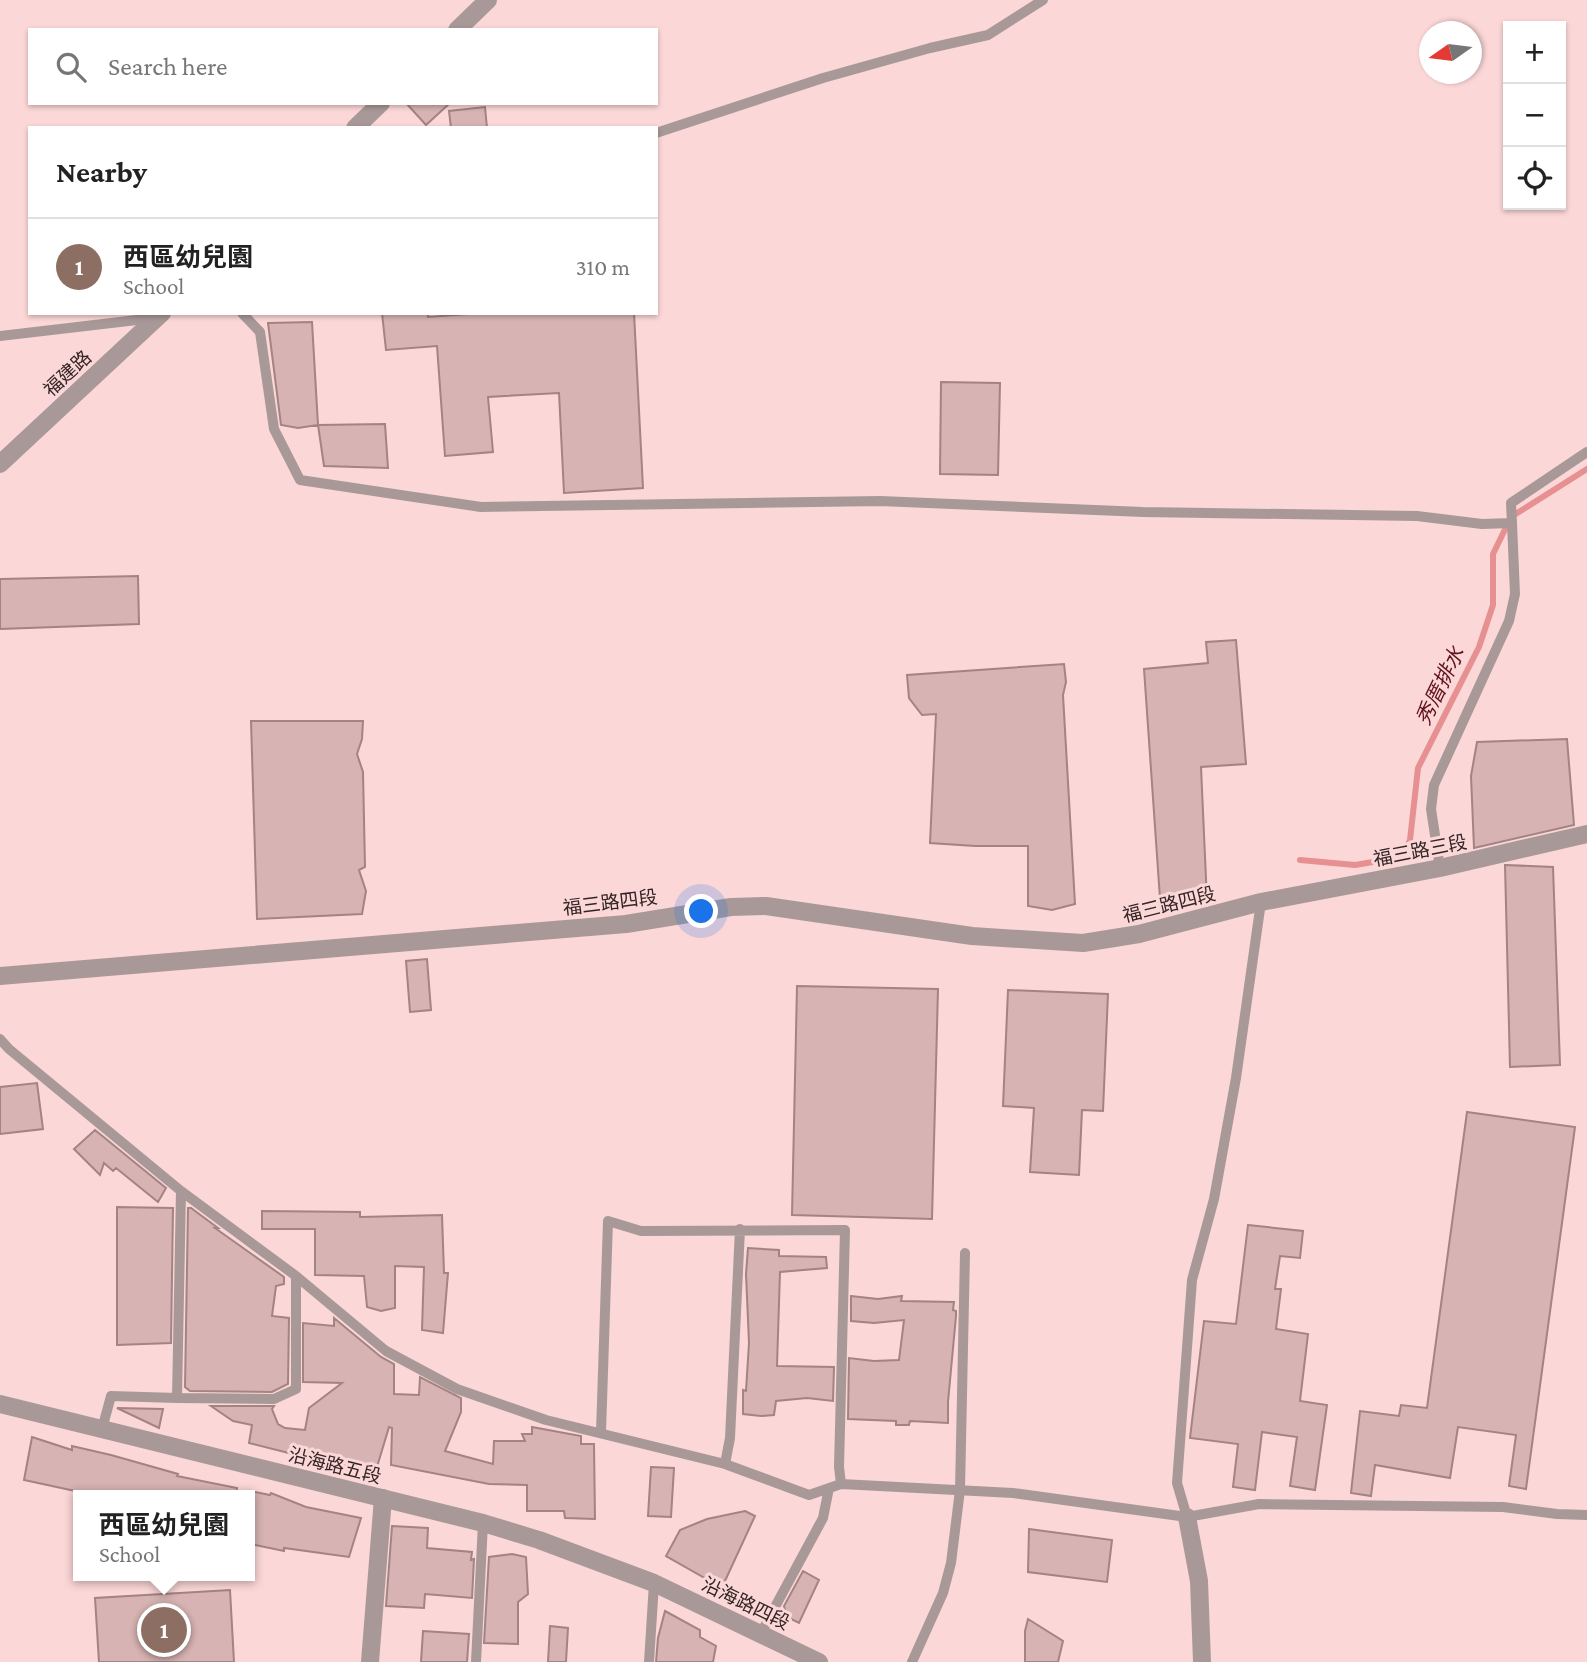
<!DOCTYPE html>
<html lang="en">
<head>
<meta charset="utf-8">
<style>
  :root { --surface:#fff; --page:#f6f6f6; --text:#222; --muted:#767676; --line:#e0e0e0; --accent:#d93025 }
  body { margin:0; font-family:"Crimson Pro","Noto Sans TC",serif; background:var(--page); color:var(--text) }
  .controls { position:absolute; right:21px; top:21px; display:grid; overflow:hidden; border-radius:0px; box-shadow:0 2px 5px #0004 }
  .controls button { width:63px; height:63px; display:grid; place-items:center; padding:0; border:0; border-bottom:2px solid var(--line); background:var(--surface); color:var(--text); font:35px sans-serif }
  .compass { position:absolute; left:1419px; top:21px; width:63px; height:63px; border-radius:50%; background:var(--surface); box-shadow:0 2px 5px #0004; rotate:256deg }
  .you { position:absolute; left:702px; top:912px; width:24px; height:24px; margin:-18px; border:5px solid #fff; border-radius:50%; background:#1a73e8; box-shadow:0 0 0 10px #1a73e833 }
  .badge { display:grid; place-items:center; width:46px; height:46px; border-radius:50%; background:var(--accent); color:#fff; font-size:23px; font-weight:700 }
  .pin { position:absolute; translate:-50% -50%; border:4px solid #fff; box-shadow:0 2px 7px #0006 }
  .popup { position:absolute; left:73px; top:1490px; width:182px; height:91px; box-sizing:border-box; display:grid; place-content:center; border-radius:0px; background:var(--surface); filter:drop-shadow(0 2px 5px #0005); font-size:23px; white-space:nowrap; color:var(--muted) }
  .popup b { font-size:26px; color:var(--text) }
  .popup::after { content:''; position:absolute; left:50%; top:100%; margin-left:-14px; border:14px solid transparent; border-top-color:var(--surface) }
  .list { margin:0; padding:0; list-style:none }
  h2 { display:flex; justify-content:space-between; align-items:center; height:91px; margin:0; padding:0 28px; font-size:30px }
  h2 small { font-size:23px; font-weight:400; color:var(--muted) }
  .list li { display:grid; grid-template-columns:46px 1fr auto; gap:21px; align-items:center; box-sizing:border-box; height:98px; padding:0 28px; border-top:2px solid var(--line) }
  .list b { display:block; font-size:26px; white-space:nowrap }
  .list p { margin:0; font-size:23px; white-space:nowrap; color:var(--muted) }
  .list em { font-size:23px; font-style:normal; color:var(--muted) }
  .icon { flex:none; width:38px; height:38px; fill:none; stroke:currentColor; stroke-width:2; stroke-linecap:round; stroke-linejoin:round }
  .map { position:relative; flex:none; width:1587px; height:1662px; overflow:hidden }
  .search { position:absolute; background:var(--surface); box-shadow:0 2px 5px #0004; left:28px; top:28px; width:630px; height:77px; display:flex; align-items:center; gap:18px; box-sizing:border-box; padding:0 24px; border-radius:0px; color:var(--muted); font-size:26px }
  .panel { position:absolute; background:var(--surface); box-shadow:0 2px 5px #0004; left:28px; top:126px; width:630px; height:189px; border-radius:0px }
  .map>svg:first-child { display:block }
  .lines { fill:none; stroke-linecap:round; stroke-linejoin:round }
  .stream { stroke:#e79092; stroke-width:6 }
  .building { fill:#d7b3b3; stroke:#a48383; stroke-width:2 }
  .service { stroke:#a89998; stroke-width:10 }
  .minor { stroke:#a89998; stroke-width:18 }
  .tertiary { stroke:#a89998; stroke-width:18 }
  .labels { text-anchor:middle; stroke-width:6; stroke-linejoin:round; paint-order:stroke }
  .street-label { font-size:19px; fill:#332525; stroke:#fcd7d7 }
  .water-label { font-size:21px; font-style:italic; fill:#60131d; stroke:#fcd7d7 }
</style>
</head>
<body>
<div class="map">
<svg width="1587" height="1662" viewBox="0 0 1587 1662">
  <rect width="100%" height="100%" fill="#fcd7d7"/>
  <g class="lines">
    <path class="stream" d="M1300,860L1355,865L1403,857L1410,840L1418,768L1479,647L1493,605V554L1511,517L1587,469"/>
  </g>
  <path class="building" d="M406,103H450L426,125Z
    M485,107L487,128H451L449,111Z
    M382,313H428V317L483,313H634L643,488L564,493L559,393L488,397L493,452L445,456L437,346L386,350Z
    M312,322L318,425L298,428L281,425L268,323Z
    M941,382L1000,383L998,475L940,474Z
    M385,424L388,468L324,466L318,425Z
    M138,576L139,624L0,629V579Z
    M1236,640L1246,764L1201,767L1207,901L1161,913L1144,669L1208,663L1206,642Z
    M1064,664L1066,682L1063,695L1075,904L1052,910L1028,906V846H975L930,843L936,714L922,715L909,698L907,675Z
    M251,721H363L362,739L357,754L363,772L365,867L359,870L366,891L362,914L257,919Z
    M1567,739L1574,825L1474,848L1471,776L1477,742Z
    M1505,865L1553,867L1560,1065L1510,1067Z
    M427,959L431,1010L410,1012L406,961Z
    M797,986L938,989L932,1219L792,1215Z
    M1008,990L1108,994L1103,1111L1082,1110L1079,1175L1030,1172L1034,1108L1003,1106Z
    M37,1083L43,1129L0,1134V1087Z
    M1467,1112L1575,1127L1526,1489L1509,1486L1516,1435L1458,1427L1450,1478L1375,1465L1371,1496L1351,1493L1360,1411L1399,1416L1401,1405L1427,1408Z
    M95,1130L166,1188L158,1202L116,1168L113,1171L104,1163L100,1175L74,1149Z
    M117,1207L173,1208L171,1343L117,1345Z
    M188,1208H191L218,1228H215L284,1277V1284L276,1286L272,1316L289,1318L288,1384L272,1392L190,1391L185,1387Z
    M262,1211L360,1212V1217L442,1215L444,1273H448L443,1333L422,1330L424,1267L395,1266V1308L381,1311L367,1307L364,1276L315,1275V1229H262Z
    M1248,1225L1303,1231L1300,1258L1280,1256L1275,1289H1281L1276,1329L1308,1334L1300,1401L1327,1405L1315,1490L1290,1486L1297,1437L1262,1432L1255,1490L1233,1487L1238,1444L1190,1438L1204,1321L1236,1324Z
    M748,1248L779,1250V1256L826,1257L827,1268L780,1272L777,1366L834,1367L833,1401L807,1398L776,1401L774,1415L761,1416L743,1414V1390L746,1391L749,1343L746,1274Z
    M851,1296L878,1299L902,1296L901,1301L954,1302L953,1310L956,1311V1316L948,1402V1423L910,1421L909,1425H896V1421L848,1419L849,1358L874,1361L899,1360L904,1320L874,1323L851,1321Z
    M334,1318L381,1357L394,1364V1394L419,1395L420,1377L461,1398V1412L445,1451L493,1464L494,1441H525L522,1434H532V1427L581,1436V1444H594L595,1519L565,1518L564,1511H527V1485L489,1484L391,1465L392,1428L389,1427L377,1467L356,1464L354,1471L331,1466L332,1464L249,1443L252,1425L233,1421L211,1406H274L272,1409L278,1424L285,1428L305,1430L309,1408L342,1383L303,1382V1323L334,1326Z
    M117,1408L163,1409L159,1428Z
    M32,1437L72,1450V1446L111,1455L178,1474L177,1476L237,1488L236,1495H79L75,1491L24,1480Z
    M651,1467L674,1468L671,1517L648,1516Z
    M250,1491L270,1495L271,1493L306,1507L361,1518L349,1557L284,1548V1551L250,1544Z
    M745,1511L755,1516L725,1581H710L666,1556L680,1530L707,1519Z
    M392,1526L428,1528L427,1548L472,1552L471,1560L474,1559L472,1598L425,1594L424,1608L386,1606Z
    M1029,1529L1112,1540L1107,1582L1028,1572Z
    M512,1554L526,1557L528,1594L518,1602V1644L484,1643L489,1557Z
    M803,1571L819,1580L799,1623L787,1617L784,1606Z
    M230,1590L234,1662H99L95,1598Z
    M665,1611L700,1630V1637L716,1646L713,1662H656L658,1638Z
    M1028,1619L1063,1641L1058,1662H1025V1631Z
    M550,1626L568,1628L566,1662H548Z
    M423,1631L469,1634L467,1662H421Z"/>
  <g class="lines">
    <path class="service" d="M656,133L823,78L930,48L988,35L1043,0
      M242,313L260,332L274,429L300,480L481,507L880,501L1143,512L1417,516L1482,524L1512,523L1511,503L1587,452
      M0,336L154,318
      M1440,868L1431,809L1434,785L1509,621L1515,594L1512,523
      M0,1039L9,1049L181,1191L296,1276L386,1351L457,1389L546,1420L725,1464L809,1495L841,1484L1013,1493L1187,1517L1259,1504L1503,1507L1557,1514L1587,1515
      M181,1191L177,1398L274,1399L296,1389V1276
      M102,1429L111,1396L177,1398
      M601,1432L608,1221L641,1231L845,1230L839,1467L841,1484
      M725,1464L730,1438L740,1229
      M1187,1517L1177,1483L1192,1280L1214,1199L1236,1078L1261,902
      M761,1633L823,1518L829,1488
      M476,1662L483,1523
      M649,1662L654,1583
      M912,1662L943,1593L951,1563L960,1490L965,1253"/>
    <path class="minor" d="M1187,1517L1199,1581L1202,1662
      M370,1662L383,1498"/>
    <path class="tertiary" d="M457,30L488,0
      M355,128L381,103
      M0,464L162,313
      M0,976L626,924L731,907L766,906L972,936L1083,943L1139,934L1261,902L1440,868L1587,834
      M0,1404L483,1523L539,1540L654,1583L819,1662"/>
  </g>
  <g class="labels">
    <g class="street-label">
      <text transform="translate(67 373) rotate(-43)" y="7">福建路</text>
      <text transform="translate(1420 850) rotate(-11)" y="7">福三路三段</text>
      <text transform="translate(610 902) rotate(-7)" y="7">福三路四段</text>
      <text transform="translate(1169 904) rotate(-14)" y="7">福三路四段</text>
      <text transform="translate(335 1465) rotate(14)" y="7">沿海路五段</text>
      <text transform="translate(746 1603) rotate(26)" y="7">沿海路四段</text>
    </g>
    <g class="water-label">
      <text transform="translate(1440 686) rotate(-64)" y="7">秀厝排水</text>
    </g>
  </g>
</svg>
<div class="controls">
<button>+</button>
<button>−</button>
<button><svg class="icon" aria-label="locate" viewBox="0 0 24 24"><circle cx="12" cy="12" r="6"/><path d="M12 2v4M12 18v4M2 12h4M18 12h4"/></svg></button>
</div>
<svg class="compass" viewBox="-18 -18 36 36"><path d="M0-13l5 13h-10z" fill="#e53935"/><path d="M0 13l5-13h-10z" fill="#767676"/></svg>
<div class="you"></div>
<div class="pin badge" style="left:164px;top:1630px;background:#8d6e63">1</div>
<div class="popup"><b>西區幼兒園</b>School</div>
<div class="search"><svg class="icon" aria-label="search" viewBox="0 0 24 24"><circle cx="10" cy="10" r="6"/><path d="M15 15l6 6"/></svg>Search here</div>
<section class="panel">
<h2>Nearby<small></small></h2>
<ul class="list">
<li><span class="badge" style="background:#8d6e63">1</span><div><b>西區幼兒園</b><p>School</p></div><em>310 m</em></li>
</ul>
</section>
</div>
</body>
</html>
